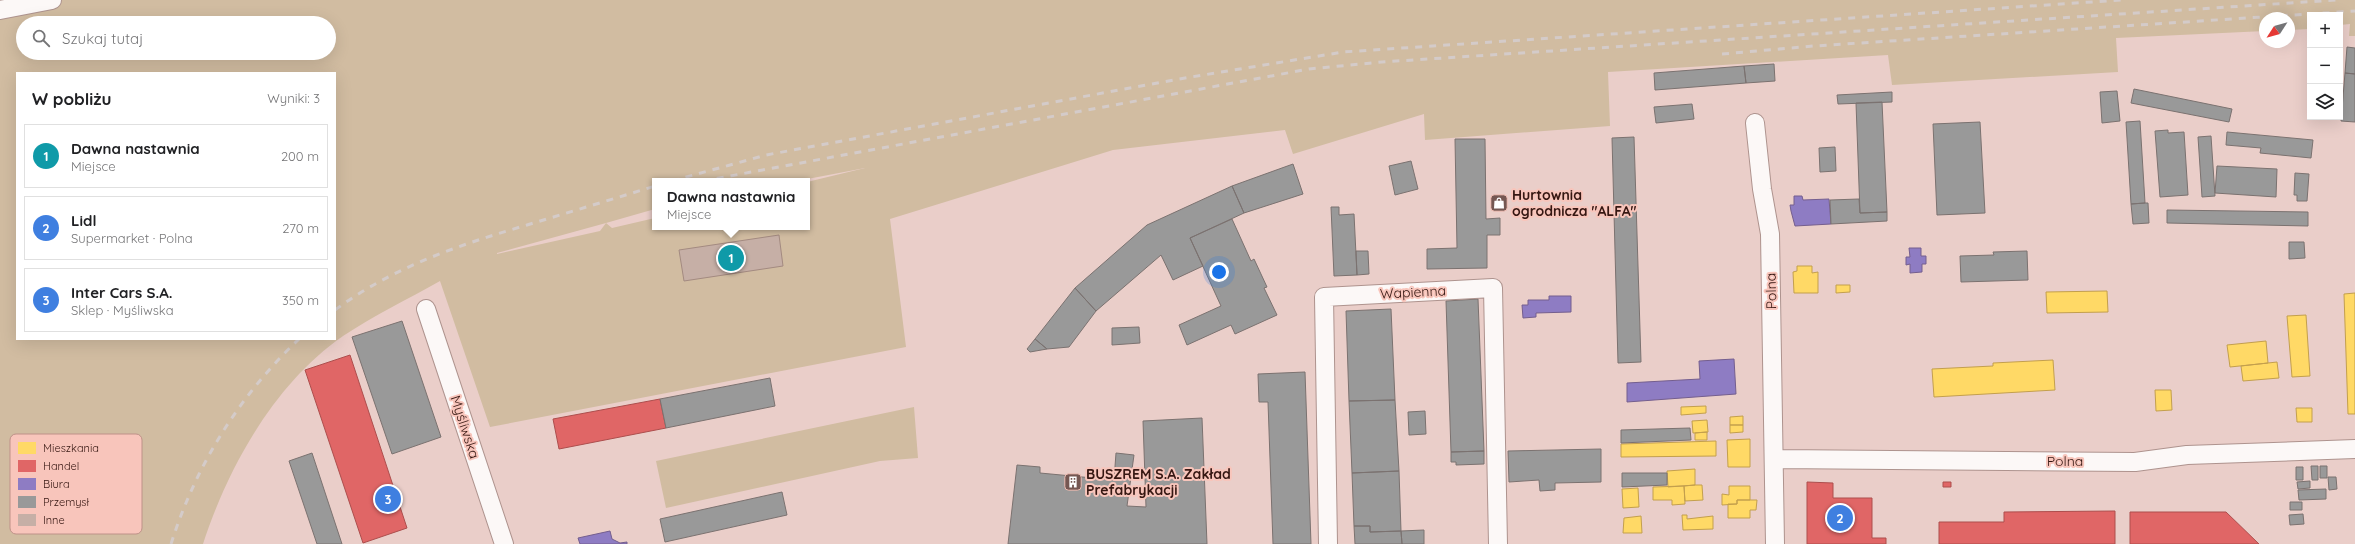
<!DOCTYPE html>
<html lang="pl">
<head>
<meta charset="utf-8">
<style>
  :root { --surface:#fff; --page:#f6f6f6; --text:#202124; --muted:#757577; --line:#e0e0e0; --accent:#755752 }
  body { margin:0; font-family:Quicksand,sans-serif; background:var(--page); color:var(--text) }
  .controls { position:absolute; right:12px; top:12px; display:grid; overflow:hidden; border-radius:0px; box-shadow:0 4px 16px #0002 }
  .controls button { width:36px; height:36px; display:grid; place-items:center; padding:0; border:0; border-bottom:1px solid var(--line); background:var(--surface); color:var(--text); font:20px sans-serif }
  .compass { position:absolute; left:2259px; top:12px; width:36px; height:36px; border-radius:50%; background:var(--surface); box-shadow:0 4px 16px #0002; rotate:234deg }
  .you { position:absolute; left:1219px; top:272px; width:14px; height:14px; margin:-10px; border:3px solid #fff; border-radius:50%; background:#1a73e8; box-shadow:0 0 0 6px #1a73e833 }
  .badge { display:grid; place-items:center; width:26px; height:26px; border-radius:50%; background:var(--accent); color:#fff; font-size:13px; font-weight:700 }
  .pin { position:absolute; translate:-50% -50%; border:2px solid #fff; box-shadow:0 1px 4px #0006 }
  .popup { position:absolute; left:652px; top:178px; width:158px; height:52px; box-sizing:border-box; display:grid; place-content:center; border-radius:0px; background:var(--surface); filter:drop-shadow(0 1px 3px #0005); font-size:13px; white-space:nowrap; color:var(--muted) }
  .popup b { font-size:15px; color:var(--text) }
  .popup::after { content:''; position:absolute; left:50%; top:100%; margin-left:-8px; border:8px solid transparent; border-top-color:var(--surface) }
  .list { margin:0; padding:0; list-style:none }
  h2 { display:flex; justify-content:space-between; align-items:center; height:52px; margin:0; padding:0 16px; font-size:17px }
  h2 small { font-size:13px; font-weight:400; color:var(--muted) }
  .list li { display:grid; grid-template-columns:26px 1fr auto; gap:12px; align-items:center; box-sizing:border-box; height:64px; margin:0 8px 8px; padding:0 8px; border:1px solid var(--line); border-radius:0px }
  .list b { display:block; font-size:15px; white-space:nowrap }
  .list p { margin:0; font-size:13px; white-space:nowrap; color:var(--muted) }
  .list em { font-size:13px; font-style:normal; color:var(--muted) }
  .icon { flex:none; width:22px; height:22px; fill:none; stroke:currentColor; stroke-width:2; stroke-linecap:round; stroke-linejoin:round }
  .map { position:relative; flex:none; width:2355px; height:544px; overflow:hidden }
  .search { position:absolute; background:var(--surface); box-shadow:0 4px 16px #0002; left:16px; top:16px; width:320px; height:44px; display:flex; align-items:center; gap:10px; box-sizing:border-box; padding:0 14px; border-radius:22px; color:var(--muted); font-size:15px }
  .panel { position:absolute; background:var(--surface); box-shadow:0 4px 16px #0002; left:16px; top:72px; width:320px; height:268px; border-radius:0px }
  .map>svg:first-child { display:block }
  .green { fill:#d1bca1; fill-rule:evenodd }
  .homes { fill:#ffd966; stroke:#c39f4d }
  .shops { fill:#e06666; stroke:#ad4e4d }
  .offices { fill:#8e7cc3; stroke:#745e8e }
  .industry { fill:#999; stroke:#7b7270 }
  .building { fill:#c6afa6; stroke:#a38a80 }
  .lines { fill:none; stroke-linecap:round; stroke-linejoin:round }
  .minor-casing { stroke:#ae938e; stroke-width:20 }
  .minor { stroke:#fcf8f7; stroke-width:18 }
  .rail { stroke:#d4cbc9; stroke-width:3; stroke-dasharray:7 7; stroke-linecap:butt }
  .labels { text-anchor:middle; stroke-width:4; stroke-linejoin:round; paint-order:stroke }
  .poi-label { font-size:14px; font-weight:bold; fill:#361712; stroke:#f8c5bb; text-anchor:start }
  .street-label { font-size:14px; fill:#361712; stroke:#f8c5bb }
  .key { fill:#f8c5bb; stroke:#be9188; stroke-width:1 }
  .key-label { font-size:11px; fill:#361712 }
</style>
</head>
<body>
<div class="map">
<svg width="2355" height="544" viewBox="0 0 2355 544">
  <rect width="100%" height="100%" fill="#eacec9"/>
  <path class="green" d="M0,0H2355V36H2349L2350,24L2340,25V15H2310V29L2289,30V18H2265V31L2116,38L2118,72L1892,85L1888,55L1608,72L1610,126L1425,140L1424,114L1293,154L1285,130L1113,150L890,219L906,347L490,427L440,281C408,299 373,316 343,336C275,383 228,467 203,544H0ZM23,23H329V53H23ZM17,73H335V339H17ZM865,168L807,182V227H655V218L612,228L606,223L655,209V181H797ZM606,223L600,231L497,254V253Z
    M914,407L918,458L880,461L666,508L656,461Z"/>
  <path class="homes" d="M1797,266H1812V273L1818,272V293H1794L1793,272L1797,271Z
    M1836,285H1850V292L1836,293Z
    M2107,291L2108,312L2047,313L2046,292Z
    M2355,293V414H2348L2344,294Z
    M2306,315L2310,376L2292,377L2287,316Z
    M2266,341L2268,363L2230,367L2227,345Z
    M2053,360L2055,390L1934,397L1932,369L1993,366V363Z
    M2277,362L2279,378L2243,381L2241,366Z
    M2155,390H2171L2172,410L2156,411Z
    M1706,406V413L1681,415V407Z
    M2296,408H2312V422H2297Z
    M1743,416V425H1730V417Z
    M1707,420L1708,432L1693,433L1692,421Z
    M1730,425H1743V432L1730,433Z
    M1707,432V440H1695V433Z
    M1750,439V467H1728L1727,440Z
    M1716,441V456L1621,457V444Z
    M1695,469V485L1668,487L1667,471Z
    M1695,485H1702L1703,500L1685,501L1684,486Z
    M1684,486L1685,504L1672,505V500H1653V487Z
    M1729,486H1750V500H1737V504L1722,505V494L1729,495Z
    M1638,488L1639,507L1623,508L1622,489Z
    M1737,500H1757L1756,510H1750V518H1728V504H1737Z
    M1682,515H1687V519L1713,516V529L1683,530Z
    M1641,516L1642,533H1623L1624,518Z"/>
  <path class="shops" d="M350,355L407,528L363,543L305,370Z
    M660,399L666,428L559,449L553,419Z
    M1807,482L1833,483V498H1872V538H1886V544H1807Z
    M1943,482H1951V487H1943Z
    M2115,511V544H1939V522H2004V512Z
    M2130,512H2226L2259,544H2130Z"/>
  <path class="offices" d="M1794,196H1802L1803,200L1829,199L1831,224L1795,226L1791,211L1790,205H1794Z
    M1909,248H1921V256H1926V264H1922V272L1910,273V264L1906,265V257H1910Z
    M1549,296H1571V312L1536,313V317L1523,318L1522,305H1528V300H1549Z
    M1734,359L1736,394L1627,402V383L1700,379L1699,361Z
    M610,531L612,539L620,543L627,542V544H580L578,538Z"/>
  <path class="industry" d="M2347,47L2355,48V74L2345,73Z
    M1774,64L1775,81L1746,83L1744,66Z
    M1744,66L1746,83L1655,90L1654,73Z
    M2345,73L2355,74V122L2341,121Z
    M2134,89L2232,109L2229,122L2131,103Z
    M2117,91L2120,121L2102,123L2100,92Z
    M1892,92V102L1838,104L1837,95Z
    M1882,102L1887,212L1860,213L1856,103Z
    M1692,104L1694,119L1656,123L1654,107Z
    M2140,121L2145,203L2131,204L2126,122Z
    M1980,122L1985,213L1937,215L1933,124Z
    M2168,130V133L2184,132L2188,195L2160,197L2155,131Z
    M2227,132L2313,140L2311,158L2260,153L2261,148L2226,145Z
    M2211,136L2215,196L2202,197L2198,137Z
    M1634,137L1641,362L1618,363L1612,138Z
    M1455,139H1485L1486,219L1500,218V235H1487V268L1427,269V249L1457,248Z
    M1835,147L1836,171L1820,172L1819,148Z
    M1411,161L1418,189L1395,195L1389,166Z
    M1293,164L1303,194L1244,213L1232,186Z
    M2217,166L2277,169L2276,197L2215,193Z
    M2295,173L2309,174L2307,201H2297V195H2294Z
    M1232,186L1244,213L1190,238L1203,266L1173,280L1161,255L1096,311L1075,288L1147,225Z
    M1859,199L1860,213L1887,212V221L1831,224L1830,200Z
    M2145,203H2148L2149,223L2133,224L2131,204Z
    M1331,207H1339V215L1354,214L1357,275L1334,276Z
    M2167,210L2308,212V226L2167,223Z
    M1232,219L1251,261L1254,259L1267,287L1264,288L1277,315L1235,334L1231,325L1187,345L1179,325L1221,306L1190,238Z
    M2289,242H2304L2305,258L2289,259Z
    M1356,251H1368L1369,274L1357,275Z
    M2027,251L2028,280L1961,282L1960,256L1994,255L1993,252Z
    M1075,288L1096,311L1069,347L1047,349L1035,339Z
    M1478,299L1484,451L1451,452L1446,301Z
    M1391,309L1395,400L1349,401L1346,311Z
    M402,321L441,437L392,454L352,337Z
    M1139,327L1140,343L1112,345V328Z
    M1035,339L1047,349L1030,352L1027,349Z
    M1305,372L1311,544H1273L1268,402H1259L1258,374Z
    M770,378L775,406L666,428L660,399Z
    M1395,400L1399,471L1352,473L1349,401Z
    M1425,411L1426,434L1409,435L1408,412Z
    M1202,418L1207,544H1008L1017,465L1040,467V473L1114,480L1116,453L1134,455L1127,506L1146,507L1143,421Z
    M1690,428L1691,440L1621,443V430Z
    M1601,449V482L1555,483V490L1540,491L1539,480L1509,482L1508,451Z
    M1484,451V464L1456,465V462H1451V452Z
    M312,453L342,544H317L289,461Z
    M2311,466H2318V480H2312Z
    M2320,466H2327V478H2320Z
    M2296,467H2303V480H2296Z
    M1399,471L1401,531L1370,532V526H1354L1352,473Z
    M1622,473H1667V485L1622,487Z
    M2328,477H2336L2337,489L2329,490Z
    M2310,481V488L2298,489L2297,482Z
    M2326,489V499L2299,500L2298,490Z
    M782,492L787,515L665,542L660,519Z
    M2290,502H2302V510H2290Z
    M2303,514L2304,524L2290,525L2289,515Z
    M1354,526H1370V532L1401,531L1402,544H1355Z
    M1424,530V544H1402L1401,531Z"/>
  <path class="building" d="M779,235L783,266L684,281L679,250Z"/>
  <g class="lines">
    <defs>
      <path id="minor" d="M0,10L52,0
        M1755,123L1762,189L1770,234L1775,544
        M426,309L504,544
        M1775,459L2135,462L2187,455L2355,449
        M1328,544L1324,297L1493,288L1498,544"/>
    </defs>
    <use href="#minor" class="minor-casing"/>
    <use href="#minor" class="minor"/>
    <path class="rail" d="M1722,54L1814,46L2355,11
      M672,181L766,155L1179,79L1343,52L2121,0
      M703,181L1309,69L1382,62L2336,0
      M335,310C393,267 459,245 527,225C570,212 613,199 655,186
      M171,544C196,465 239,396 299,339"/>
  </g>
  <defs>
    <symbol id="shop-square" viewBox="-11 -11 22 22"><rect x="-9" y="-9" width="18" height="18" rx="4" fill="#755752" stroke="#f8c5bb"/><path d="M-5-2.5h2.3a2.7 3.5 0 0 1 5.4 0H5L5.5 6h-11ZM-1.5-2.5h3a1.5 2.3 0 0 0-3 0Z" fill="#fff"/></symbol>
    <symbol id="building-square" viewBox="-11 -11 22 22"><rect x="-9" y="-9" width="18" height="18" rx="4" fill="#755752" stroke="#f8c5bb"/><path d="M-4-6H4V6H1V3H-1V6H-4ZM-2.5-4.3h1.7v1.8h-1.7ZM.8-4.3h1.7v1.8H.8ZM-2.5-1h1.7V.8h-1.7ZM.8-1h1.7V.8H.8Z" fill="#fff"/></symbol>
  </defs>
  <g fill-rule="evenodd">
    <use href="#shop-square" x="1489" y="193" width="20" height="20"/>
    <use href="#building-square" x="1063" y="472" width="20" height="20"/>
  </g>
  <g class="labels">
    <g class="poi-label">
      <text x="1512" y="200">Hurtownia<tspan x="1512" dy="16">ogrodnicza "ALFA"</tspan></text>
      <text x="1086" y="479">BUSZREM S.A. Zakład<tspan x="1086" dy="16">Prefabrykacji</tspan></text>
    </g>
    <g class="street-label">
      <text transform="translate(1771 291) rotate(-91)" y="5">Polna</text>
      <text transform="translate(1413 292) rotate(-3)" y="5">Wapienna</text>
      <text transform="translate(465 427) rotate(72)" y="5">Myśliwska</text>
      <text x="2065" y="466">Polna</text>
    </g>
  </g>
  <rect x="10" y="434" width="132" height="100" rx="6" class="key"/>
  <rect x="18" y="442" width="18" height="12" fill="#ffd966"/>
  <rect x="18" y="460" width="18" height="12" fill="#e06666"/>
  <rect x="18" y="478" width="18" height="12" fill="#8e7cc3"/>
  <rect x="18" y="496" width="18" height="12" fill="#999"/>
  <rect x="18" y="514" width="18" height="12" fill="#c6afa6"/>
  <g class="key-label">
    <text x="43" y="452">Mieszkania</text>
    <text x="43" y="470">Handel</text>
    <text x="43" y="488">Biura</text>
    <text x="43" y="506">Przemysł</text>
    <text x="43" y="524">Inne</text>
  </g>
</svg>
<div class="controls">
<button>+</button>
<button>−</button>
<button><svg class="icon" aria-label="layers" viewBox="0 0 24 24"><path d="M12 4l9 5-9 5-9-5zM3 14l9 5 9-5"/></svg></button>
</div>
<svg class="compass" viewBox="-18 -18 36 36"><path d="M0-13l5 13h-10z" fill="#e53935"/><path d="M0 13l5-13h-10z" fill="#757577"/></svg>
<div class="you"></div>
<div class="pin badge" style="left:731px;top:258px;background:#0f9aa8">1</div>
<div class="popup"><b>Dawna nastawnia</b>Miejsce</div>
<div class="pin badge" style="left:1840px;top:518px;background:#3f7fe0">2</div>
<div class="pin badge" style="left:388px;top:499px;background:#3f7fe0">3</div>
<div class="search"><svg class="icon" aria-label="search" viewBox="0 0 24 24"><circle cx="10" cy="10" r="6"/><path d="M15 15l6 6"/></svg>Szukaj tutaj</div>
<section class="panel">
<h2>W pobliżu<small>Wyniki: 3</small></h2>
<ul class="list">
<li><span class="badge" style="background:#0f9aa8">1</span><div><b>Dawna nastawnia</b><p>Miejsce</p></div><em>200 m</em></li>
<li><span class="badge" style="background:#3f7fe0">2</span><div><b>Lidl</b><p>Supermarket · Polna</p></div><em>270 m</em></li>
<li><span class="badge" style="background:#3f7fe0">3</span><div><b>Inter Cars S.A.</b><p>Sklep · Myśliwska</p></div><em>350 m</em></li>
</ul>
</section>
</div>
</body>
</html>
